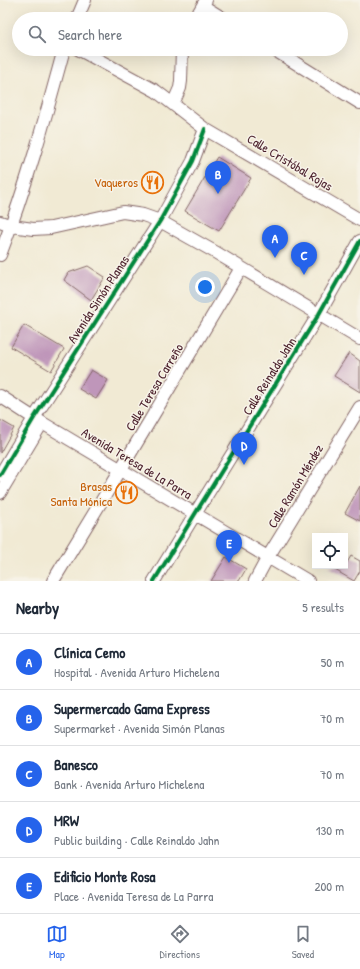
<!DOCTYPE html>
<html lang="en">
<head>
<meta charset="utf-8">
<style>
  :root { --surface:#fff; --page:#f2f2f3; --text:#1f2937; --muted:#747a83; --line:#e0e1e3; --accent:#2563eb }
  body { margin:0; font-family:"Patrick Hand",sans-serif; background:var(--page); color:var(--text) }
  .controls { position:absolute; right:12px; bottom:12px; display:grid; overflow:hidden; border-radius:0px; box-shadow:0 4px 16px #0002 }
  .controls button { width:36px; height:36px; display:grid; place-items:center; padding:0; border:0; border-bottom:1px solid var(--line); background:var(--surface); color:var(--text); font:20px sans-serif }
  .you { position:absolute; left:205px; top:287px; width:14px; height:14px; margin:-10px; border:3px solid #fff; border-radius:50%; background:#1a73e8; box-shadow:0 0 0 6px #1a73e833 }
  .badge { display:grid; place-items:center; width:26px; height:26px; border-radius:50%; background:var(--accent); color:#fff; font-size:13px; font-weight:700 }
  .pin { position:absolute; translate:-50% -33px; filter:drop-shadow(0 1px 2px #0008) }
  .pin::after { content:''; position:absolute; top:21px; width:14px; height:12px; background:inherit; clip-path:polygon(0 0,100% 0,50% 100%) }
  .list { margin:0; padding:0; list-style:none }
  h2 { display:flex; justify-content:space-between; align-items:center; height:52px; margin:0; padding:0 16px; font-size:17px }
  h2 small { font-size:13px; font-weight:400; color:var(--muted) }
  .list li { display:grid; grid-template-columns:26px 1fr auto; gap:12px; align-items:center; box-sizing:border-box; height:56px; padding:0 16px; border-top:1px solid var(--line) }
  .list b { display:block; font-size:15px; white-space:nowrap }
  .list p { margin:0; font-size:13px; white-space:nowrap; color:var(--muted) }
  .list em { font-size:13px; font-style:normal; color:var(--muted) }
  .icon { flex:none; width:22px; height:22px; fill:none; stroke:currentColor; stroke-width:2; stroke-linecap:round; stroke-linejoin:round }
  .map { position:relative; flex:none; width:360px; height:581px; overflow:hidden }
  .search { position:absolute; background:var(--surface); box-shadow:0 4px 16px #0002; left:12px; right:12px; top:12px; height:44px; display:flex; align-items:center; gap:10px; box-sizing:border-box; padding:0 14px; border-radius:22px; color:var(--muted); font-size:15px }
  .sheet { height:332px; background:var(--surface) }
  nav { display:flex; justify-content:space-around; align-items:center; box-sizing:border-box; height:56px; border-top:1px solid var(--line); background:var(--surface); font-size:11px; color:var(--muted) }
  nav a { display:grid; justify-items:center; gap:2px }
  nav .on { color:var(--accent) }
  .map>svg:first-child { display:block }
  .building { fill:#bf96ba }
  .lines { fill:none; stroke-linecap:round; stroke-linejoin:round }
  .minor-casing { stroke:#846666; stroke-width:14 }
  .minor { stroke:#fff; stroke-width:12 }
  .cycleway-casing { stroke:#f7f3e8; stroke-width:6 }
  .cycleway { stroke:#00873e; stroke-width:4 }
  .labels { text-anchor:middle; stroke-width:3; stroke-linejoin:round; paint-order:stroke }
  .street-label { font-size:13px; fill:#4a1f2b; stroke:#f7f3e8 }
  .food-label { font-size:13px; fill:#c56008; stroke:#f7f3e8; text-anchor:end }
</style>
</head>
<body>
<div class="map">
<svg width="360" height="581" viewBox="0 0 360 581">
  <rect width="100%" height="100%" fill="#f7f3e8"/>
  <filter id="ink" filterUnits="userSpaceOnUse"><feTurbulence type="fractalNoise" baseFrequency=".025" numOctaves="2"/><feDisplacementMap in="SourceGraphic" scale="8" xChannelSelector="R" yChannelSelector="G"/><feConvolveMatrix kernelMatrix="1 2 1 2 8 2 1 2 1" color-interpolation-filters="sRGB"/></filter>
  <filter id="wash" filterUnits="userSpaceOnUse"><feTurbulence type="fractalNoise" baseFrequency=".012" numOctaves="4" result="noise"/><feDisplacementMap in="SourceGraphic" scale="16" xChannelSelector="R" yChannelSelector="G"/><feGaussianBlur stdDeviation="0.9" result="paint"/><feColorMatrix in="noise" values="0 0 0 0 0 0 0 0 0 0 0 0 0 0 0 0 0 1.4 0 .05"/><feComposite in="paint" operator="in"/></filter>
  <g filter="url(#wash)">
    <rect width="100%" height="100%" fill="#f1ead4"/>
    <g id="blocks">
      <path class="building" d="M217,157L251,178L219,231L185,211Z
        M88,266L105,277L91,300L64,280L68,273Z
        M24,325L64,349L51,371L11,347Z
        M349,353L360,361V392L334,376Z
        M91,370L108,380L96,399L79,389Z
        M0,420L14,428L0,453Z
        M360,486V521L345,513Z
        M351,556L360,561V571L354,581L328,566H345Z
        M226,557L246,569L239,581H211Z"/>
    </g>
  </g>
  <g filter="url(#ink)">
    <use href="#blocks" fill-opacity="0" stroke="#846666" stroke-width="1"/>
    <g class="lines">
      <defs>
        <path id="minor" d="M203,6L224,19
          M77,19L85,0
          M195,19L206,0
          M78,49L156,91L205,129L360,220
          M273,49L360,103
          M173,104L180,88L181,81L182,49
          M0,222L12,226L33,229L51,228L123,212L143,215L160,221L215,252L360,339
          M0,255C26,188 45,119 64,49
          M0,396L34,418L308,581
          M0,475L34,418L160,221L193,161L205,129
          M0,493L42,423
          M53,581L121,469L241,268
          M154,581L195,514L319,314L360,241
          M255,581L268,557L360,407"/>
      </defs>
      <use href="#minor" class="minor-casing"/>
      <use href="#minor" class="minor"/>
      <defs>
        <path id="cycleway" d="M0,475L34,418L160,221L193,161L205,129
          M154,581L195,514L319,314L360,241"/>
      </defs>
      <use href="#cycleway" class="cycleway-casing"/>
      <use href="#cycleway" class="cycleway"/>
    </g>
  </g>
  <defs>
    <symbol id="restaurant-ring" viewBox="-11 -11 22 22"><circle r="9.5" fill="#f7f3e8" stroke="#e8710a" stroke-width="1.5"/><path d="M-5-6h1v4h1v-4h1v4h1v-4h1v5L-1.5 .5V6h-2V.5L-5-1ZM5-6V6H3V1.5H1.5Q1.5-4 5-6Z" fill="#e8710a"/></symbol>
  </defs>
  <g fill-rule="evenodd">
    <use href="#restaurant-ring" x="140" y="170" width="25" height="25"/>
    <use href="#restaurant-ring" x="114" y="480" width="25" height="25"/>
  </g>
  <g class="labels">
    <g class="street-label">
      <text transform="translate(290 162) rotate(31)" y="5">Calle Cristóbal Rojas</text>
      <text transform="translate(98 299) rotate(-57)" y="5">Avenida Simón Planas</text>
      <text transform="translate(269 376) rotate(-58)" y="5">Calle Reinaldo Jahn</text>
      <text transform="translate(154 387) rotate(-59)" y="5">Calle Teresa Carreño</text>
      <text transform="translate(137 463) rotate(31)" y="5">Avenida Teresa de La Parra</text>
      <text transform="translate(295 486) rotate(-59)" y="5">Calle Ramón Méndez</text>
    </g>
    <g class="food-label">
      <text x="138" y="187">Vaqueros</text>
      <text x="112" y="491">Brasas<tspan x="112" dy="15">Santa Mónica</tspan></text>
    </g>
  </g>
</svg>
<div class="controls">
<button><svg class="icon" aria-label="locate" viewBox="0 0 24 24"><circle cx="12" cy="12" r="6"/><path d="M12 2v4M12 18v4M2 12h4M18 12h4"/></svg></button>
</div>
<div class="you"></div>
<div class="pin badge" style="left:275px;top:258px">A</div>
<div class="pin badge" style="left:218px;top:194px">B</div>
<div class="pin badge" style="left:304px;top:275px">C</div>
<div class="pin badge" style="left:244px;top:465px">D</div>
<div class="pin badge" style="left:229px;top:563px">E</div>
<div class="search"><svg class="icon" aria-label="search" viewBox="0 0 24 24"><circle cx="10" cy="10" r="6"/><path d="M15 15l6 6"/></svg>Search here</div>
</div>
<section class="sheet">
<h2>Nearby<small>5 results</small></h2>
<ul class="list">
<li><span class="badge">A</span><div><b>Clínica Cemo</b><p>Hospital · Avenida Arturo Michelena</p></div><em>50 m</em></li>
<li><span class="badge">B</span><div><b>Supermercado Gama Express</b><p>Supermarket · Avenida Simón Planas</p></div><em>70 m</em></li>
<li><span class="badge">C</span><div><b>Banesco</b><p>Bank · Avenida Arturo Michelena</p></div><em>70 m</em></li>
<li><span class="badge">D</span><div><b>MRW</b><p>Public building · Calle Reinaldo Jahn</p></div><em>130 m</em></li>
<li><span class="badge">E</span><div><b>Edificio Monte Rosa</b><p>Place · Avenida Teresa de La Parra</p></div><em>200 m</em></li>
</ul>
</section>
<nav>
<a class="on"><svg class="icon" aria-label="map" viewBox="0 0 24 24"><path d="M3 6l6-2 6 2 6-2v14l-6 2-6-2-6 2zM9 4v14M15 6v14"/></svg>Map</a>
<a><svg class="icon" aria-label="directions" viewBox="0 0 24 24"><path d="M12 3l9 9-9 9-9-9zM9 14v-3h6M13 9l2 2-2 2"/></svg>Directions</a>
<a><svg class="icon" aria-label="saved" viewBox="0 0 24 24"><path d="M7 4h10v16l-5-4-5 4z"/></svg>Saved</a>
</nav>
</body>
</html>
